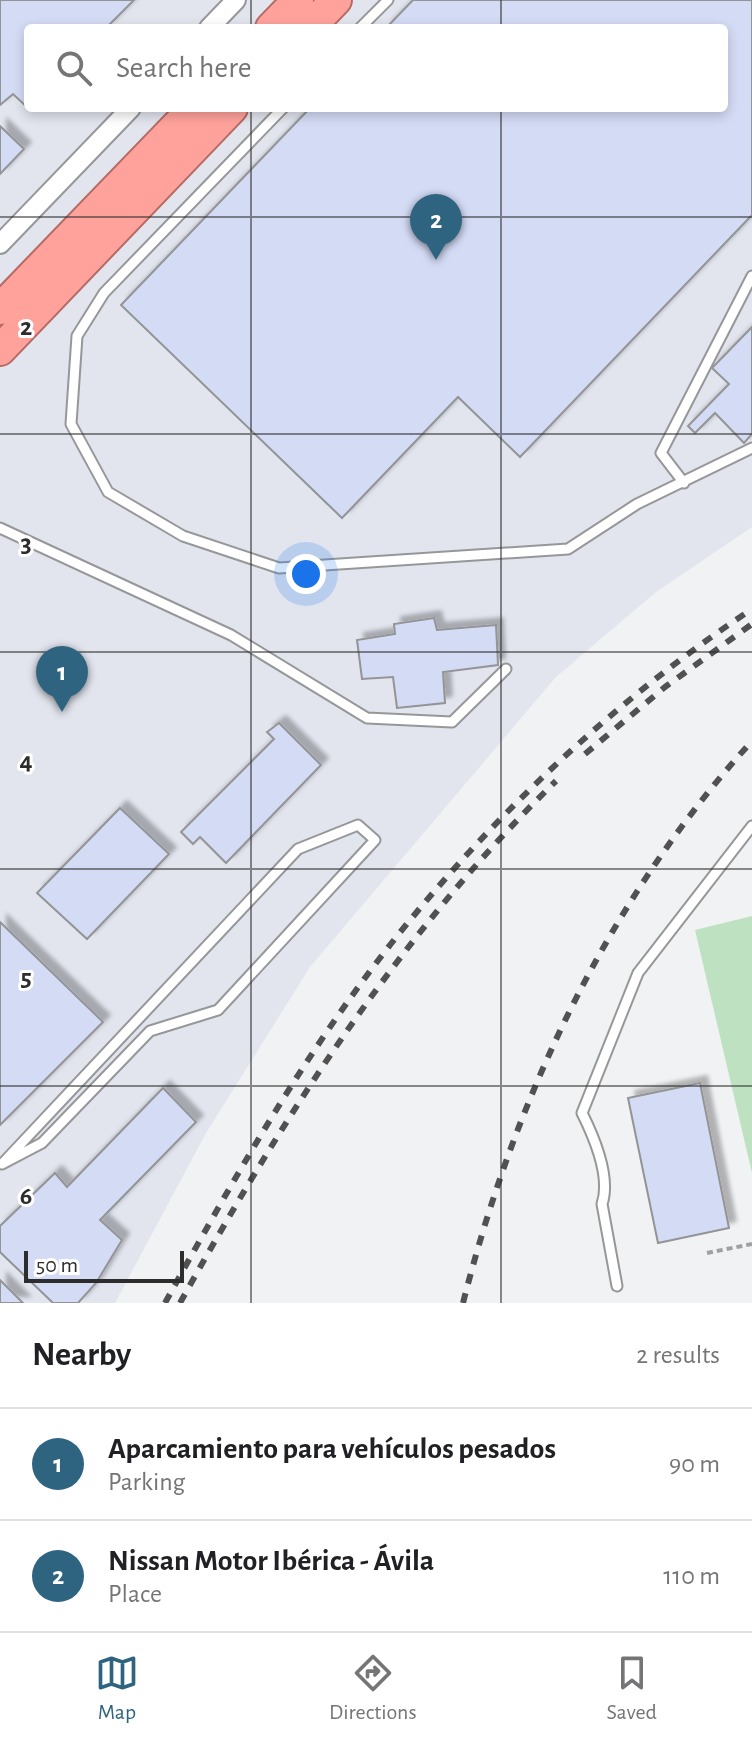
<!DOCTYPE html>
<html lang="en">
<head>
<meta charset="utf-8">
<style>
  :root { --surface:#fff; --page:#f2f2f2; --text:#202124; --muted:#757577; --line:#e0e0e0; --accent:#2e6480 }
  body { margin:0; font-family:"Alegreya Sans",sans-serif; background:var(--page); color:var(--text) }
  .scale { position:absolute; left:24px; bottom:20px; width:160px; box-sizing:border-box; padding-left:8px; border:4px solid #2d2d2d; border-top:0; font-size:22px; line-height:28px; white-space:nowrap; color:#2d2d2d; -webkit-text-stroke:6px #fff; paint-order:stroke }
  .you { position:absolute; left:306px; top:574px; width:28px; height:28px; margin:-20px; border:6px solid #fff; border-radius:50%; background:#1a73e8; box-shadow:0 0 0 12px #1a73e833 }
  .badge { display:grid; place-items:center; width:52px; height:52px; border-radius:50%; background:var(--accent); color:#fff; font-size:26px; font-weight:700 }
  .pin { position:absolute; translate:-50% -66px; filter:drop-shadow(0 2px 4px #0008) }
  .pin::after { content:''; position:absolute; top:42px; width:28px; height:24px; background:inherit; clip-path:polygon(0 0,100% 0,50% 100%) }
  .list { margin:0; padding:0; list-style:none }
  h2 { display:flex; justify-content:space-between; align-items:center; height:104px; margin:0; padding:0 32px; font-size:34px }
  h2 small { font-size:26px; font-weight:400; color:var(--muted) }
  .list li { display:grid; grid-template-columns:52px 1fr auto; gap:24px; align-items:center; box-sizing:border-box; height:112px; padding:0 32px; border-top:2px solid var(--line) }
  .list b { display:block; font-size:30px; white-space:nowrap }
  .list p { margin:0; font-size:26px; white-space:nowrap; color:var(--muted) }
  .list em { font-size:26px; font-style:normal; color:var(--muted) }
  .icon { flex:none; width:44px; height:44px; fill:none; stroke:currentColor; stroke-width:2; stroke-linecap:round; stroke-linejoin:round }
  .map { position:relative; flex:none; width:752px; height:1303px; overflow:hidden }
  .search { position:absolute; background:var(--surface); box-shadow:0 4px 12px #0003; left:24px; right:24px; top:24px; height:88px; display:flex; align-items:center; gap:20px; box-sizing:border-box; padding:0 28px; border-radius:8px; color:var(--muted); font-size:30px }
  .sheet { height:328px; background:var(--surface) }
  nav { display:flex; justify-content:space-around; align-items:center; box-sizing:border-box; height:112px; border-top:2px solid var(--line); background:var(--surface); font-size:22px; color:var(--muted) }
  nav a { display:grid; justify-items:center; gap:4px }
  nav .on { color:var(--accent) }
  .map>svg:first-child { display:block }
  .built { fill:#e2e5ee; fill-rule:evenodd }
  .green { fill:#bee2c1 }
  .building { fill:#d4dbf5; stroke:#939495; stroke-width:2; filter:url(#shadow) }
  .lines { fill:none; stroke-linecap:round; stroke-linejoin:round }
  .service-casing { stroke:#969799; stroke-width:13 }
  .minor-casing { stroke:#969799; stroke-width:22 }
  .trunk-casing { stroke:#b66a64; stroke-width:34 }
  .path { stroke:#9fa0a1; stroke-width:4; stroke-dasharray:6 4; stroke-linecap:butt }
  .service { stroke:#fff; stroke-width:9 }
  .minor { stroke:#fff; stroke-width:18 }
  .trunk { stroke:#ffa29b; stroke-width:30 }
  .rail { stroke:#515152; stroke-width:6; stroke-dasharray:10 10; stroke-linecap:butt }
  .grid { fill:none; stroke:#2d2d2d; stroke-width:2; stroke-opacity:0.55 }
  .grid-label { font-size:26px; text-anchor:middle; font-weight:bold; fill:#2d2d2d; stroke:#fff; stroke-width:6; stroke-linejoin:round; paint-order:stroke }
</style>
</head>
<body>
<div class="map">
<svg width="752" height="1303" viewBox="0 0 752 1303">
  <defs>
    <filter id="shadow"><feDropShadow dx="7" dy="-7" stdDeviation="2" flood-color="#0004"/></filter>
  </defs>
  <rect width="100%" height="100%" fill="#f1f2f4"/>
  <path class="built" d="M0,0H752V527L656,592L556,677L310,967L206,1133L115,1303H0ZM28,28H724V108H28Z"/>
  <path class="green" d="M752,916V1173L695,930Z"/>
  <path class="building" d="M0,0H134L106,28H28V108L13,94L0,105Z
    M413,0H752V215L520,457L458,397L342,518L121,305L310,108H724V28H386Z
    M0,126L24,149L0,174Z
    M752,327V434L744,443L715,413L695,433L688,426L729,384L712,368Z
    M434,618L437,630L496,625L498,665L443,672L445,703L397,708L393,677L362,679L357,640L395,634L394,624Z
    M279,723L321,765L226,863L200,837L193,844L181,832L274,739L267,732Z
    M120,808L169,854L87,939L37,893Z
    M0,922L103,1022L0,1125Z
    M700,1083L729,1228L658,1243L628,1098Z
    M163,1088L196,1122L100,1220L122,1240L96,1283L78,1303H53L0,1252V1226L55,1173L67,1187Z
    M0,1280L23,1303H0Z"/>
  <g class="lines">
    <defs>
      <path id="service" d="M360,28L388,0
        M283,108L104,293L77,336L71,424L108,492L183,536L279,568L568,549L637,504L752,448
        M684,483L661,453L752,276
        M0,528L231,635L367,718L452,722L506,669
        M358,825L375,840L218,1010L150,1031L42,1143L2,1164L298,849Z
        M617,1286L602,1204C611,1177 594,1137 582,1113L638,973L752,826"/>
      <path id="minor" d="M209,28L236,0
        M0,244L131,108"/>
      <path id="trunk" d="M271,28L298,0
        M309,28L336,0
        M0,309L194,108
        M0,350L232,108"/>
    </defs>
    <use href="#service" class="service-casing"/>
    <use href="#minor" class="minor-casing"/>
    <use href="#trunk" class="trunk-casing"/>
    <path class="path" d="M707,1253L752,1244"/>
    <use href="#service" class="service"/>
    <use href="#minor" class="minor"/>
    <use href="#trunk" class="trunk"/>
    <path class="rail" d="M585,754L665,687L752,624
      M165,1303C233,1180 303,1056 390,945C492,816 615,700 752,609
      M180,1303C285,1114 400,933 556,781
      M463,1303C515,1098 608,899 752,741"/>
  </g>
  <path class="grid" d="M251,0V28M501,0V28M251,108V1303M501,108V1303M0,217H752M0,434H752M0,652H752M0,869H752M0,1086H752"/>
  <g class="grid-label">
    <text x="26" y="335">2</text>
    <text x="26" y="552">3</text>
    <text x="26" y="769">4</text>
    <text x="26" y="986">5</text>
    <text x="26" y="1204">6</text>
  </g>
</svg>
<div class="scale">50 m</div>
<div class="you"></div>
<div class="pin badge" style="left:62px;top:712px">1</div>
<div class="pin badge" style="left:436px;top:260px">2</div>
<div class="search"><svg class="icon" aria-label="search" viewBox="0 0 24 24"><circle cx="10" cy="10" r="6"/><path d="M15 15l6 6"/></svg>Search here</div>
</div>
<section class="sheet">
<h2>Nearby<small>2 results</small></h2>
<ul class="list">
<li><span class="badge">1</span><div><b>Aparcamiento para vehículos pesados</b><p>Parking</p></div><em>90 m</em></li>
<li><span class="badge">2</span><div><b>Nissan Motor Ibérica - Ávila</b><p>Place</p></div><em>110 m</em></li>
</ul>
</section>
<nav>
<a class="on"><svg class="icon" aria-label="map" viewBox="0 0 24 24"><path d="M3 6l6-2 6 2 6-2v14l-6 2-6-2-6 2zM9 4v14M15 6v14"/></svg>Map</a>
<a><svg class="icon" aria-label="directions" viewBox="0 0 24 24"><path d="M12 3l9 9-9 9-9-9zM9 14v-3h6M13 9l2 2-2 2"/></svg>Directions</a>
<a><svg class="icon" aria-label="saved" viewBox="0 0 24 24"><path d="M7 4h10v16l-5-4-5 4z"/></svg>Saved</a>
</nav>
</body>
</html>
